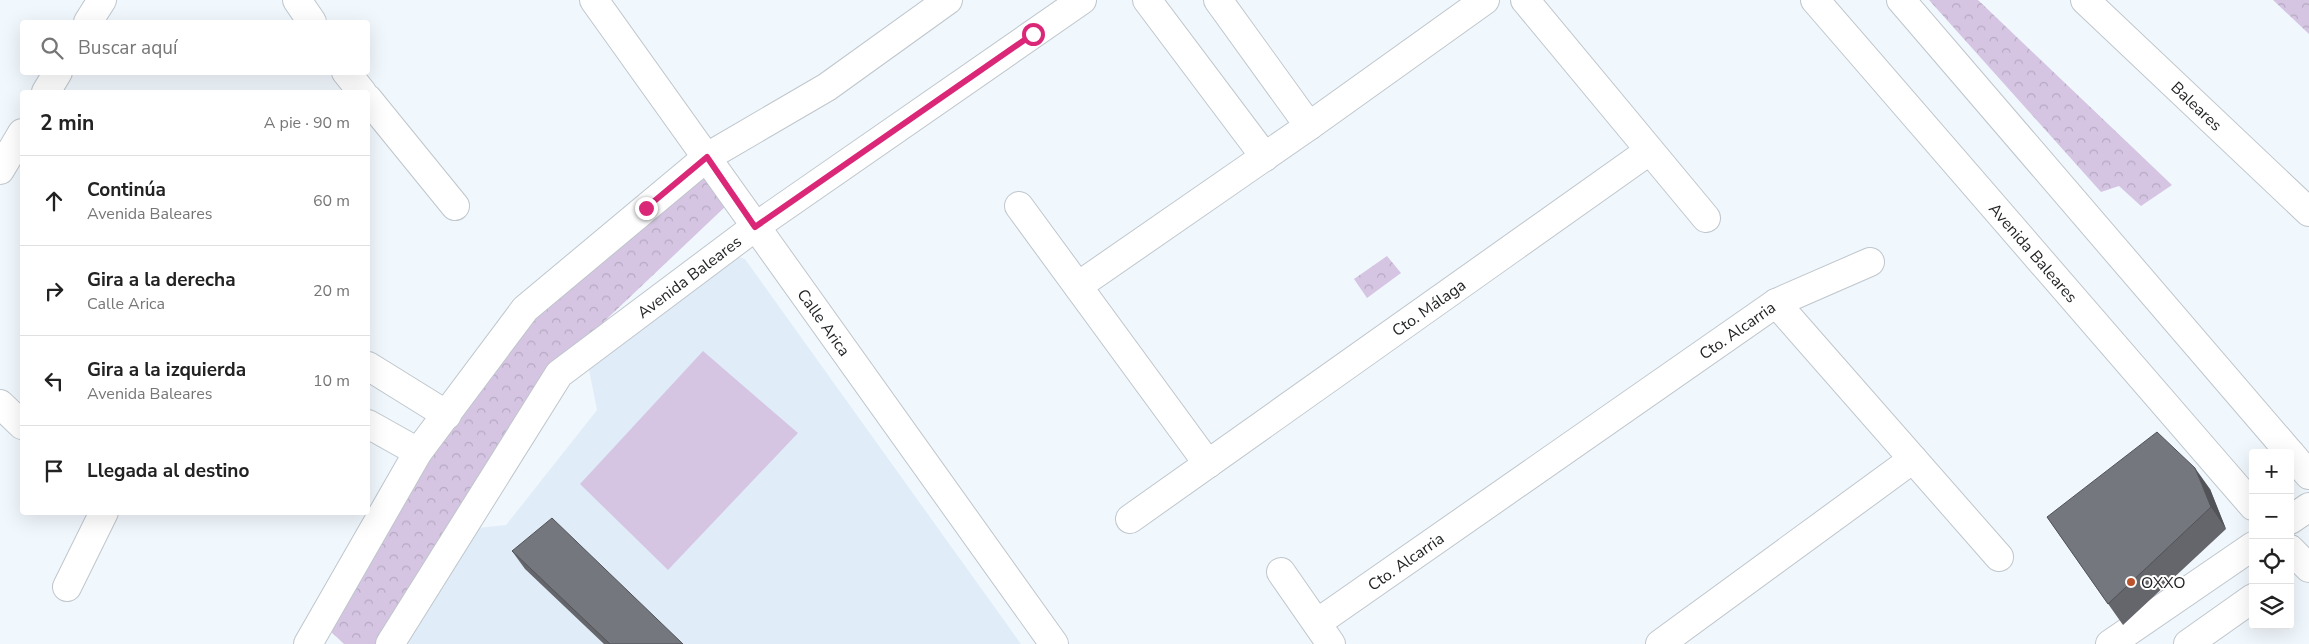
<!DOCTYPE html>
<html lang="es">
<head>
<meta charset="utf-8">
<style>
  :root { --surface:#fff; --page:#f6f6f6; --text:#222; --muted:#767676; --line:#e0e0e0 }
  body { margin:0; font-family:"Nunito Sans",sans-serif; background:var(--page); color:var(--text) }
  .controls { position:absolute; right:15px; bottom:15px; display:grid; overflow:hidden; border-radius:5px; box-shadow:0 5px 20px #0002 }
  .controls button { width:45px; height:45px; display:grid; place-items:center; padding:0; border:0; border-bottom:1px solid var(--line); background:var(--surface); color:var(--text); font:25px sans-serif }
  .stop { position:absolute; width:15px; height:15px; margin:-11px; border:4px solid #db2777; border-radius:50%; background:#fff }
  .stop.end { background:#db2777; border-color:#fff; box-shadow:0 1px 5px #0008 }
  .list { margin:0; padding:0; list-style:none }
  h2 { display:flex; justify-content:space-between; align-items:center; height:65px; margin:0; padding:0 20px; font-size:21px }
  h2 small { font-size:16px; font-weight:400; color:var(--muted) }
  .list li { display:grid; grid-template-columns:32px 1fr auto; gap:15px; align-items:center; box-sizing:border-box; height:90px; padding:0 20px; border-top:1px solid var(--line) }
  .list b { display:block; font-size:19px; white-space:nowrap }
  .list p { margin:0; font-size:16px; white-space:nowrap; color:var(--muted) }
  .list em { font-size:16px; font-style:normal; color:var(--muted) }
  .icon { flex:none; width:28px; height:28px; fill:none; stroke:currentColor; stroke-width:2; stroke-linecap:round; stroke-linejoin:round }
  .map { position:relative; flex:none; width:2309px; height:644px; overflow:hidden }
  .search { position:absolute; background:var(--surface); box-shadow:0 5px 20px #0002; left:20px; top:20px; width:350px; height:55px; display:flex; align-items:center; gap:12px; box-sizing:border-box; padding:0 18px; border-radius:5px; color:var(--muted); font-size:19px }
  .panel { position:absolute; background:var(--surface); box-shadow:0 5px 20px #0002; left:20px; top:90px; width:350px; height:425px; border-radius:5px }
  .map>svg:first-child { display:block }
  .built { fill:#e0edf9 }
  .park { fill:url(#park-crowns) }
  .pitch { fill:#d5c5e3 }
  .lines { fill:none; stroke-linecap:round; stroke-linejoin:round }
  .minor-casing { stroke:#bfc6cc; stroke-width:30 }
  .minor { stroke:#fff; stroke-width:28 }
  .wall { fill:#65666c }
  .shaded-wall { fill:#525358 }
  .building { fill:#75777e; stroke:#525358 }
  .route { stroke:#db2777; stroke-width:6 }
  .poi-dot { fill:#bb542c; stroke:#fff; stroke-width:2 }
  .labels { text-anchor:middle; stroke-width:4; stroke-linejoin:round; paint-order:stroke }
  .street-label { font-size:16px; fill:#1e2022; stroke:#fff }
  .poi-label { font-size:16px; fill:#1e2022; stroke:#fff; text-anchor:start }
</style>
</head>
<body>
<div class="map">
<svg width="2309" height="644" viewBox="0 0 2309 644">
  <defs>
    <pattern id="park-crowns" width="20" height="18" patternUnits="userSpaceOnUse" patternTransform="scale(1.25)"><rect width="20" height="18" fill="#d5c5e3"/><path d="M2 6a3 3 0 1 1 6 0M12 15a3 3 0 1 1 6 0" fill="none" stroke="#b6a9c2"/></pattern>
  </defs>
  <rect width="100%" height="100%" fill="#f0f7fd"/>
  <path class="built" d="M732,255L745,259L1021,644H407L477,528L506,525L597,410L588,365Z"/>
  <path class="park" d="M1929,0H1978L2172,185L2141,206L2119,186L2101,192Z
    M2273,0H2309V34Z
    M697,157L727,205L555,368L382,644H344L327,628L401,500L528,316Z
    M1387,256L1401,273L1367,298L1354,279Z"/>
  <path class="pitch" d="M703,351L798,433L668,570L580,484Z"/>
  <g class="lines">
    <defs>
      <g id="minor">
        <path d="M297,0L312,22"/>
        <path id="s1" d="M594,0L1054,644"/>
        <path d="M1147,0L1265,157"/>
        <path d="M1218,0L1309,126"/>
        <path d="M1525,0L1706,218"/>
        <path id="s2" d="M1815,0L2253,506"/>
        <path d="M1901,0L2290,453"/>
        <path id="s3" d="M2085,0L2309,212"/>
        <path d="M88,22L102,0"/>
        <path d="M346,72L362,92"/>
        <path d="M46,92L58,72"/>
        <path d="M368,99L455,206"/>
        <path d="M0,170L22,133"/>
        <path d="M1019,206L1208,464"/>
        <path d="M1078,286L1309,126L1485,0"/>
        <path d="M1776,303L1999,557"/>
        <path d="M368,366L447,415"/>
        <path d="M0,404L22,425"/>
        <path d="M368,424L418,452"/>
        <path d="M2290,453L2309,475"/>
        <path id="s4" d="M1130,519L1649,151"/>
        <path d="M2290,520L2309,507"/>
        <path d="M2290,549L2309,568"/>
        <path d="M1281,572L1331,644"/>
        <path d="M67,587L104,512"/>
        <path id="s5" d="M1317,623L1776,303L1870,262"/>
        <path d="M308,644L418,452L525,309L707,157L827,87L948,0"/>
        <path id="s6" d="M390,644L559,374L755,227L1082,0"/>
        <path d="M1660,644L1913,459"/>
        <path d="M2110,644L2253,546"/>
        <path d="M2188,644L2253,598"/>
      </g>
    </defs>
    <use href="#minor" class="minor-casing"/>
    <use href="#minor" class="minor"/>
  </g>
  <path class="wall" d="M2210,489L2226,529L2123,625L2047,517Z
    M512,551L683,644H604L525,569Z"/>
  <path class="shaded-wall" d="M2195,468L2210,489L2226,529L2211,507Z"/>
  <path class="building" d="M2157,432L2195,468L2211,507L2108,604L2047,517Z
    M552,518L683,644H610L512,551Z"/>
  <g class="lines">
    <path class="route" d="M646,208L707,157L755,227L1033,34"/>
  </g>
  <circle class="poi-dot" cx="2131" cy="582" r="5"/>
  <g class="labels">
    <g class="street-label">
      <text dy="6" stroke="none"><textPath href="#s3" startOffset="154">Baleares</textPath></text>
      <text dy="6" stroke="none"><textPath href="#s2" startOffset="334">Avenida Baleares</textPath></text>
      <text dy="6" stroke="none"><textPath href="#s6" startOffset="481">Avenida Baleares</textPath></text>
      <text dy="6" stroke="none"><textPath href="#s4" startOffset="366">Cto. Málaga</textPath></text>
      <text dy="6" stroke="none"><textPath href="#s1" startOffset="396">Calle Arica</textPath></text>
      <text dy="6" stroke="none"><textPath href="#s5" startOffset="512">Cto. Alcarria</textPath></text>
      <text dy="6" stroke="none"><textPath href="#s5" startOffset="108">Cto. Alcarria</textPath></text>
    </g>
    <g class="poi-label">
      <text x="2141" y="588">OXXO</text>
    </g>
  </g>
</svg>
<div class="controls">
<button>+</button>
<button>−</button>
<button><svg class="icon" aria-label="locate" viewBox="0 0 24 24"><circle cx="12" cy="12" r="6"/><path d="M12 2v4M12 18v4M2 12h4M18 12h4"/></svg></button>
<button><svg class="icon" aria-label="layers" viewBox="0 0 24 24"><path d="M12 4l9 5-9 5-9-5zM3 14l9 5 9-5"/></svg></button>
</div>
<div class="stop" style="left:1033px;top:34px"></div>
<div class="stop end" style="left:646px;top:208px"></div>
<div class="search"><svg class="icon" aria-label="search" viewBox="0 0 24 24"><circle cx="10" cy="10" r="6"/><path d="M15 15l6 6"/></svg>Buscar aquí</div>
<section class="panel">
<h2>2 min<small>A pie · 90 m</small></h2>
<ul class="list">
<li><svg class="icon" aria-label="ahead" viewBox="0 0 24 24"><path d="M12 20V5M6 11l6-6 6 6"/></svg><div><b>Continúa</b><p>Avenida Baleares</p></div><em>60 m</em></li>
<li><svg class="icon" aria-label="right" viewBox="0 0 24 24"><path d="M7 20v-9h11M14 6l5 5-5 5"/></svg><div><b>Gira a la derecha</b><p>Calle Arica</p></div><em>20 m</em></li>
<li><svg class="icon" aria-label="left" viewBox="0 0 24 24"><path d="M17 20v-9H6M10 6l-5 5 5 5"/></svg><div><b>Gira a la izquierda</b><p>Avenida Baleares</p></div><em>10 m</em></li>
<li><svg class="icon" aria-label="arrive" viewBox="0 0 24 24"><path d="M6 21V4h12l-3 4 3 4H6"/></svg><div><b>Llegada al destino</b></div></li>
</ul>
</section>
</div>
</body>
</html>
